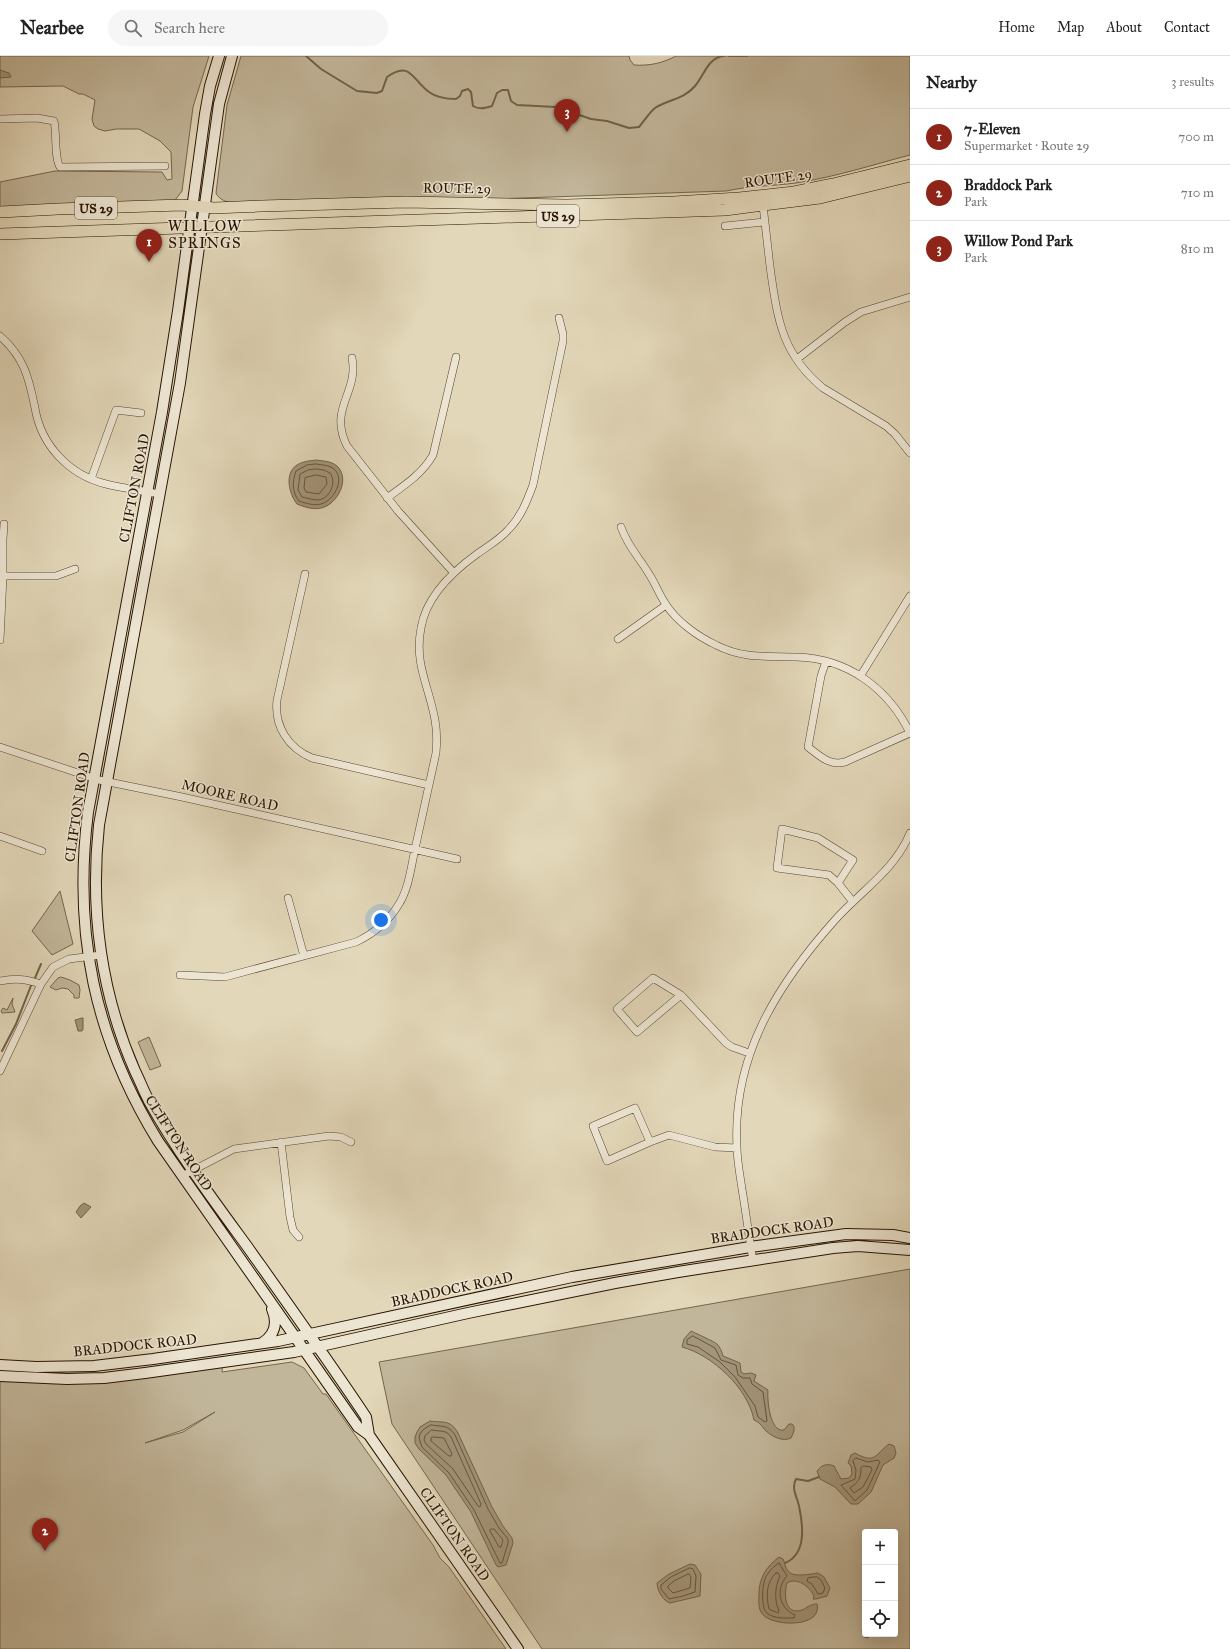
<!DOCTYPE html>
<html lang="en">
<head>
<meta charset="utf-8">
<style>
  :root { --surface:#fff; --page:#f6f6f6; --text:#222; --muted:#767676; --line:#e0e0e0; --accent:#8f2418 }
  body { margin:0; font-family:"IM FELL Great Primer",serif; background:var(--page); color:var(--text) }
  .controls { position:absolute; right:12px; bottom:12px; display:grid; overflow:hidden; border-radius:4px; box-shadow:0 4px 16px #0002 }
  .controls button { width:36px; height:36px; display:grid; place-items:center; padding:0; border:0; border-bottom:1px solid var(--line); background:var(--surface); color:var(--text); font:20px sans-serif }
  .you { position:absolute; left:381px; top:864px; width:14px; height:14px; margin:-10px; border:3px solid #fff; border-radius:50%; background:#1a73e8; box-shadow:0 0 0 6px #1a73e833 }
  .badge { display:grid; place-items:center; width:26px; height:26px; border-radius:50%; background:var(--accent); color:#fff; font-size:13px; font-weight:700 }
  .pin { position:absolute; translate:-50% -33px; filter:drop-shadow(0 1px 2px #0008) }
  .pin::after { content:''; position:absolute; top:21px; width:14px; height:12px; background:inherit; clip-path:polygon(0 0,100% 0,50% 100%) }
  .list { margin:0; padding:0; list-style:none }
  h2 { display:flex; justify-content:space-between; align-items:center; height:52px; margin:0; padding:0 16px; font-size:17px }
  h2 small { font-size:13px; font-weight:400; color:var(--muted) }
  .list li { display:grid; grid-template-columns:26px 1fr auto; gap:12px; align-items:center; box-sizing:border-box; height:56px; padding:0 16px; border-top:1px solid var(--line) }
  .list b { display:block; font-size:15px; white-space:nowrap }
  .list p { margin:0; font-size:13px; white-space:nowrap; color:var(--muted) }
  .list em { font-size:13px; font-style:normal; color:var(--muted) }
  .icon { flex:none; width:22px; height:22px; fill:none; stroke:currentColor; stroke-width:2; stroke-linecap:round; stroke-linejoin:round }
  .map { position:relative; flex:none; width:910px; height:1593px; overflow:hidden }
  header { display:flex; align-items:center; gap:24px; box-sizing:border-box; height:56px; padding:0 20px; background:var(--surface); border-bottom:1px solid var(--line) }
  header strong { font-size:19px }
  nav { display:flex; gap:22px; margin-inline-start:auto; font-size:14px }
  .search { width:280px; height:36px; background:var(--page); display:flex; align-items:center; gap:10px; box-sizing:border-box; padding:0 14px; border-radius:22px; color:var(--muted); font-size:15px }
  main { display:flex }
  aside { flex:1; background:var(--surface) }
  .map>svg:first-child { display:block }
  .green { fill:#c2b69a; stroke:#75654d; fill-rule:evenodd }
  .water { fill:#a3957a; stroke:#726149 }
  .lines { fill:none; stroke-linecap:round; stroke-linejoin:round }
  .shore { stroke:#66543d; stroke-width:1 }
  .stream { stroke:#726149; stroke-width:2 }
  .minor-casing { stroke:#56452e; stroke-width:8 }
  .secondary-casing { stroke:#281400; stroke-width:12 }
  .primary-casing { stroke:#281400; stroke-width:12 }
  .minor { stroke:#ece5d2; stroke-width:7 }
  .secondary { stroke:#ece5d2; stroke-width:10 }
  .primary { stroke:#e2d7b9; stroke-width:11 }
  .labels { text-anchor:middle; stroke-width:3; stroke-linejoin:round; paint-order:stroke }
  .shield { fill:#ece5d2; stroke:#63533f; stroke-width:1 }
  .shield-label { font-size:13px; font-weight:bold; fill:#281400 }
  .street-label { font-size:14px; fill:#281400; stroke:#ece5d2 }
  .neighbourhood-label { font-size:15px; letter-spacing:1px; fill:#281400; stroke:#ece5d2 }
</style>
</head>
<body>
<header>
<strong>Nearbee</strong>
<div class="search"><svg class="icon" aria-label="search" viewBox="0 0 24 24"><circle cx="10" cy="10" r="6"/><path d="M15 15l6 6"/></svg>Search here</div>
<nav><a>Home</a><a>Map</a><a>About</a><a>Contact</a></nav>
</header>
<main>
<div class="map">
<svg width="910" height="1593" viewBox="0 0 910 1593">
  <rect width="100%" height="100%" fill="#e2d7b9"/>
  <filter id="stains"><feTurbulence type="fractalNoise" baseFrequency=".005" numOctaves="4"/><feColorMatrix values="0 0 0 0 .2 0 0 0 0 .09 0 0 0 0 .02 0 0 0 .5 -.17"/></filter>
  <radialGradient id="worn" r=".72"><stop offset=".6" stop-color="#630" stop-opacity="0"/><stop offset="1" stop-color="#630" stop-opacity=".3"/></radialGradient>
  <path class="green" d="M0,0H209L193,51L182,135L176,143L169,148L0,160V126L55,115L162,116L167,124L172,123L171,96L160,85L139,73H116L105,75L98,73L94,70L92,63L95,44L83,38H79L63,30L0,31Z
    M241,0H629L630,4L634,9C650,10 663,7 676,0H910V99C872,109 835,121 796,127C772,130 749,130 726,135L375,147L234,148C227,146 219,144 216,137L227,49Z
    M60,835L73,888L52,899L32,875Z
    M61,921L70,924L79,929L80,934L79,942H74V939L68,933L62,932L56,934L50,931L58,922Z
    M13,942L12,948L15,956L2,957L1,955L3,952L7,954Z
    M149,981L161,1010L150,1014L138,986Z
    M910,1213V1593H542L392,1368L379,1306ZM865,1476H895V1578H865Z
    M223,1306L222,1316L292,1306L304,1312L323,1338H326L433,1489L440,1502L449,1511L506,1593H0V1320L67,1323ZM215,1356L183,1376L145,1387L183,1374Z"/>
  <path class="water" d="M0,14L9,17L11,21L0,22Z
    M316,404C323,405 331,405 337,410C351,423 337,449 321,452C314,454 304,451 297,448C289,438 284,417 297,409C303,405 310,405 316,404Z
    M82,962H83V973L82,975H78L75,964Z
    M84,1147L91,1151L81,1162L76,1156L80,1150Z
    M691,1275C693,1276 715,1286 717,1288C720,1291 722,1296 723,1300L740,1307L741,1316L744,1318L751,1317L756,1319L754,1325L768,1334C767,1344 770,1377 784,1374L789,1368H792L794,1370V1375L791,1382C783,1386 773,1381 766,1375C762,1371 761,1367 754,1364C748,1332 712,1299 682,1291L684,1283Z
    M430,1365C443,1367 450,1363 458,1377L492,1451L503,1470L512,1482L513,1487L506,1509L498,1511L496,1509L471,1456L446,1419L419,1393L415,1387V1381L417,1376L420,1371Z
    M889,1388L894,1390L896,1397L894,1402L883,1409L871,1436L858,1448H851L835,1431L820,1423L817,1415C822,1409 826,1407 834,1410L841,1423L849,1422L852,1418L851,1410L848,1407L851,1399L855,1397C876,1409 875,1398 889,1388Z
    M779,1501L783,1503C785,1506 785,1512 788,1515C793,1522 810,1518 818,1517L824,1521L830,1532L827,1540L816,1543H813L814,1540C809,1530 797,1521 787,1527C784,1537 784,1560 802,1554C807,1552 810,1548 817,1548C823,1573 768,1571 761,1556C758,1551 759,1543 759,1538C759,1522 766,1511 779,1501Z
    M690,1508L695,1509L701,1518L700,1540L670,1547C663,1545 657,1534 657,1527L669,1518Z
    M865,1556V1578H872L868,1582L864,1581L862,1576Z"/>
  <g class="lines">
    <path class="shore" d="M316,408C322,409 329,409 334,413C346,424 333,445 321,448C314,450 305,447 299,445C292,436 292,426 296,415L307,409Z
      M316,413L324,414L330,417C337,426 330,443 318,444C313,444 307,442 302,441L298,434L300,418L308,414Z
      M316,419L326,421L327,428L319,438L306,436L304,432L305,422Z
      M693,1280L715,1292L721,1304L736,1309L738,1319L743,1322H750L752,1328L763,1336L767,1365L765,1366L758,1361L755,1350L735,1321L720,1306L698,1291L687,1288V1284Z
      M431,1369C442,1371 448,1368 455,1379L488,1453L499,1472L508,1483V1487L502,1507H500L474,1454L449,1417L422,1391L419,1382L420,1378L423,1374Z
      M432,1374C440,1376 446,1373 451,1381L481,1448L480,1451L478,1450L453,1413L426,1388L424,1384L425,1380Z
      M434,1381L444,1382L452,1398L451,1400H449L431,1385V1382Z
      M856,1402L868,1406L878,1404L880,1406L867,1434L855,1445L841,1429L855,1423L856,1414L853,1405Z
      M863,1410L871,1411L872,1414L863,1431L854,1437L850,1432C859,1426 861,1422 861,1412Z
      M491,1473H494L503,1484L501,1491H499L490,1475Z
      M779,1507L787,1520C775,1533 779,1552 795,1559L794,1562C786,1562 774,1563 767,1557C761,1553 762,1530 765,1523C767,1517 774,1510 779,1507Z
      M690,1512L693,1513L696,1520L695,1536L683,1540L669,1543L661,1533V1529L671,1521Z
      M776,1517H778L780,1520C775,1530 774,1544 779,1555L778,1557L769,1553C766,1540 766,1526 776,1517Z
      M689,1518L691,1521L690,1532L673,1537L668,1532V1530L674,1525Z
      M817,1521L821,1524L825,1532L823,1537L818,1538L812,1528L807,1525L808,1522Z"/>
    <path class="stream" d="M306,0L321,13L357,35L377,37L382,35L387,21C411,4 412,24 429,36C437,42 446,43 456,43L460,40L462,35L468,33L471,36L473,50C480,54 485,52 492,50L497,37L502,34H508L511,45L517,49L556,51L591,63L607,65L629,72L639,71C644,65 649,57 655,52C670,42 682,45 695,30C704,20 708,1 724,0
      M729,0H747
      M35,922L41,908
      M2,995L16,968L32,927
      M785,1507C807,1498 803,1469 799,1450C797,1441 791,1432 796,1423L808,1425L819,1421"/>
    <defs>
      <path id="minor" d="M0,63L37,62L54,65C57,78 54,101 60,111L165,110
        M763,150C766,173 768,195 771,218C778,266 783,299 823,332L886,370L895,378L910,397
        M725,170L765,166
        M0,280C24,301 29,322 35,352C41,389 69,419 106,428C123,432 142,435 160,438
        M352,302C359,337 328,352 347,390L398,455L454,517
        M797,303L845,266L861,256L910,241
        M91,423L116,354L141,357
        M387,442C405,429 422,418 433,399L456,301
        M621,471C628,491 639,501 649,518C655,527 659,538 665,547C676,565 697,580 716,589C743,603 767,600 796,601C847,602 888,632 910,677
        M305,518L277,644C274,670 288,692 312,702L429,729
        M3,520H56L75,513
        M618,583L666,549
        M0,584L3,520V483L4,468
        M826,605L821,620L808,691C820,700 829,710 845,706L910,677
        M861,619L910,540
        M0,691L99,724L182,741L457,803
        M782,773L818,782L853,804L838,827L829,819L777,812Z
        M0,780L42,795
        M838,827L853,846
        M288,842L304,900
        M180,919L225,921L356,886C375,877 389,865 399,848C409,832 411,811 415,793C422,761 429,729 436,697C437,686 437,675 435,664C429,630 414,608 421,572C426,541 452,516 477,498C488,490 499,484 508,474C521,461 527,445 533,429L563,285V278L559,262
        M653,922L681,939L637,976L617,953Z
        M0,925C15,922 26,923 41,928
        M681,939L726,987L732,991L749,997
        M0,1015L41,928L53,911L69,903L101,899
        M635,1052L650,1086L607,1105L593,1070Z
        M281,1086L290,1161L293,1174L299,1181
        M650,1086L669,1079L715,1091L737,1092
        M182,1120L234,1093L329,1080L341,1081L351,1086
        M753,1205C749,1181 746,1157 742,1133C740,1119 737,1104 737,1091C732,1000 777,929 835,864C861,835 895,814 910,777"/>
      <path id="secondary" d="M219,0L210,30L205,58L178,255L162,356L88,756C73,876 94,981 158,1085L358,1371L369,1379L518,1593
        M232,0L219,48L180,327L99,769C90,853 101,937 135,1015C140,1025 144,1036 149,1045C178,1097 214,1145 249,1193C288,1248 328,1304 366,1361L369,1379
        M262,1287C275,1279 278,1267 272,1253
        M0,1309L36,1311L94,1310L153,1303L278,1285L572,1221L750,1191L846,1178L893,1179L910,1182
        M0,1320L67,1323L104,1322L145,1317L294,1296L468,1257L615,1227L678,1216L833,1192L858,1190L910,1194"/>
      <path id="primary" d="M0,156L58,153L182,149L214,152L262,150L405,146L566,149L674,146L739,142L794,136L833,128L910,109
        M0,178L725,154L820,142L910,120"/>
    </defs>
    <use href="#minor" class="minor-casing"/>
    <use href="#secondary" class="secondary-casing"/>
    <use href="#primary" class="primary-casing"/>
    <use href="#minor" class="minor"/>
    <use href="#secondary" class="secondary"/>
    <use href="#primary" class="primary"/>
  </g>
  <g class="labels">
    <g class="shield">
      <rect x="75" y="141" width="42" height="22" rx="3"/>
      <rect x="537" y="149" width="42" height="22" rx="3"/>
    </g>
    <g class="shield-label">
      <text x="96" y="157">US 29</text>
      <text x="558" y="165">US 29</text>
    </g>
    <g class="street-label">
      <text transform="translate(778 122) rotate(-8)" y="5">ROUTE 29</text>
      <text transform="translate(457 132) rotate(1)" y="5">ROUTE 29</text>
      <text transform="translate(134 432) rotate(-79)" y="5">CLIFTON ROAD</text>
      <text transform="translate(230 739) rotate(13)" y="5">MOORE ROAD</text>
      <text transform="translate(77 751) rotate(-82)" y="5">CLIFTON ROAD</text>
      <text transform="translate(179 1087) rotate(57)" y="5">CLIFTON ROAD</text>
      <text transform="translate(772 1174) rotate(-8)" y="5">BRADDOCK ROAD</text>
      <text transform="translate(452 1233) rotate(-12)" y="5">BRADDOCK ROAD</text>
      <text transform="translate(135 1289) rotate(-6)" y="5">BRADDOCK ROAD</text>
      <text transform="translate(455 1478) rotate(55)" y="5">CLIFTON ROAD</text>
    </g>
    <g class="neighbourhood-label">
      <text x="205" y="175">WILLOW<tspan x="205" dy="17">SPRINGS</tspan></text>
    </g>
  </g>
  <rect width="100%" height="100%" filter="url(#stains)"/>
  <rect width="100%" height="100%" fill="url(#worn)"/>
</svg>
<div class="controls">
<button>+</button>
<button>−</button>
<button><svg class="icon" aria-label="locate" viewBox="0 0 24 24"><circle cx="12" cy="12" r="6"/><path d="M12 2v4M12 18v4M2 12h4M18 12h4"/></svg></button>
</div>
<div class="you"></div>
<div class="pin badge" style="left:149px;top:206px">1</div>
<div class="pin badge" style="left:45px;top:1495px">2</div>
<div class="pin badge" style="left:567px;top:76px">3</div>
</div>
<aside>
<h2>Nearby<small>3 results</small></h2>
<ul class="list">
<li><span class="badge">1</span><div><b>7-Eleven</b><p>Supermarket · Route 29</p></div><em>700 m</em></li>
<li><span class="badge">2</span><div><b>Braddock Park</b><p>Park</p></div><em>710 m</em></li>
<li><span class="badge">3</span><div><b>Willow Pond Park</b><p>Park</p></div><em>810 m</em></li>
</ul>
</aside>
</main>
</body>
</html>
